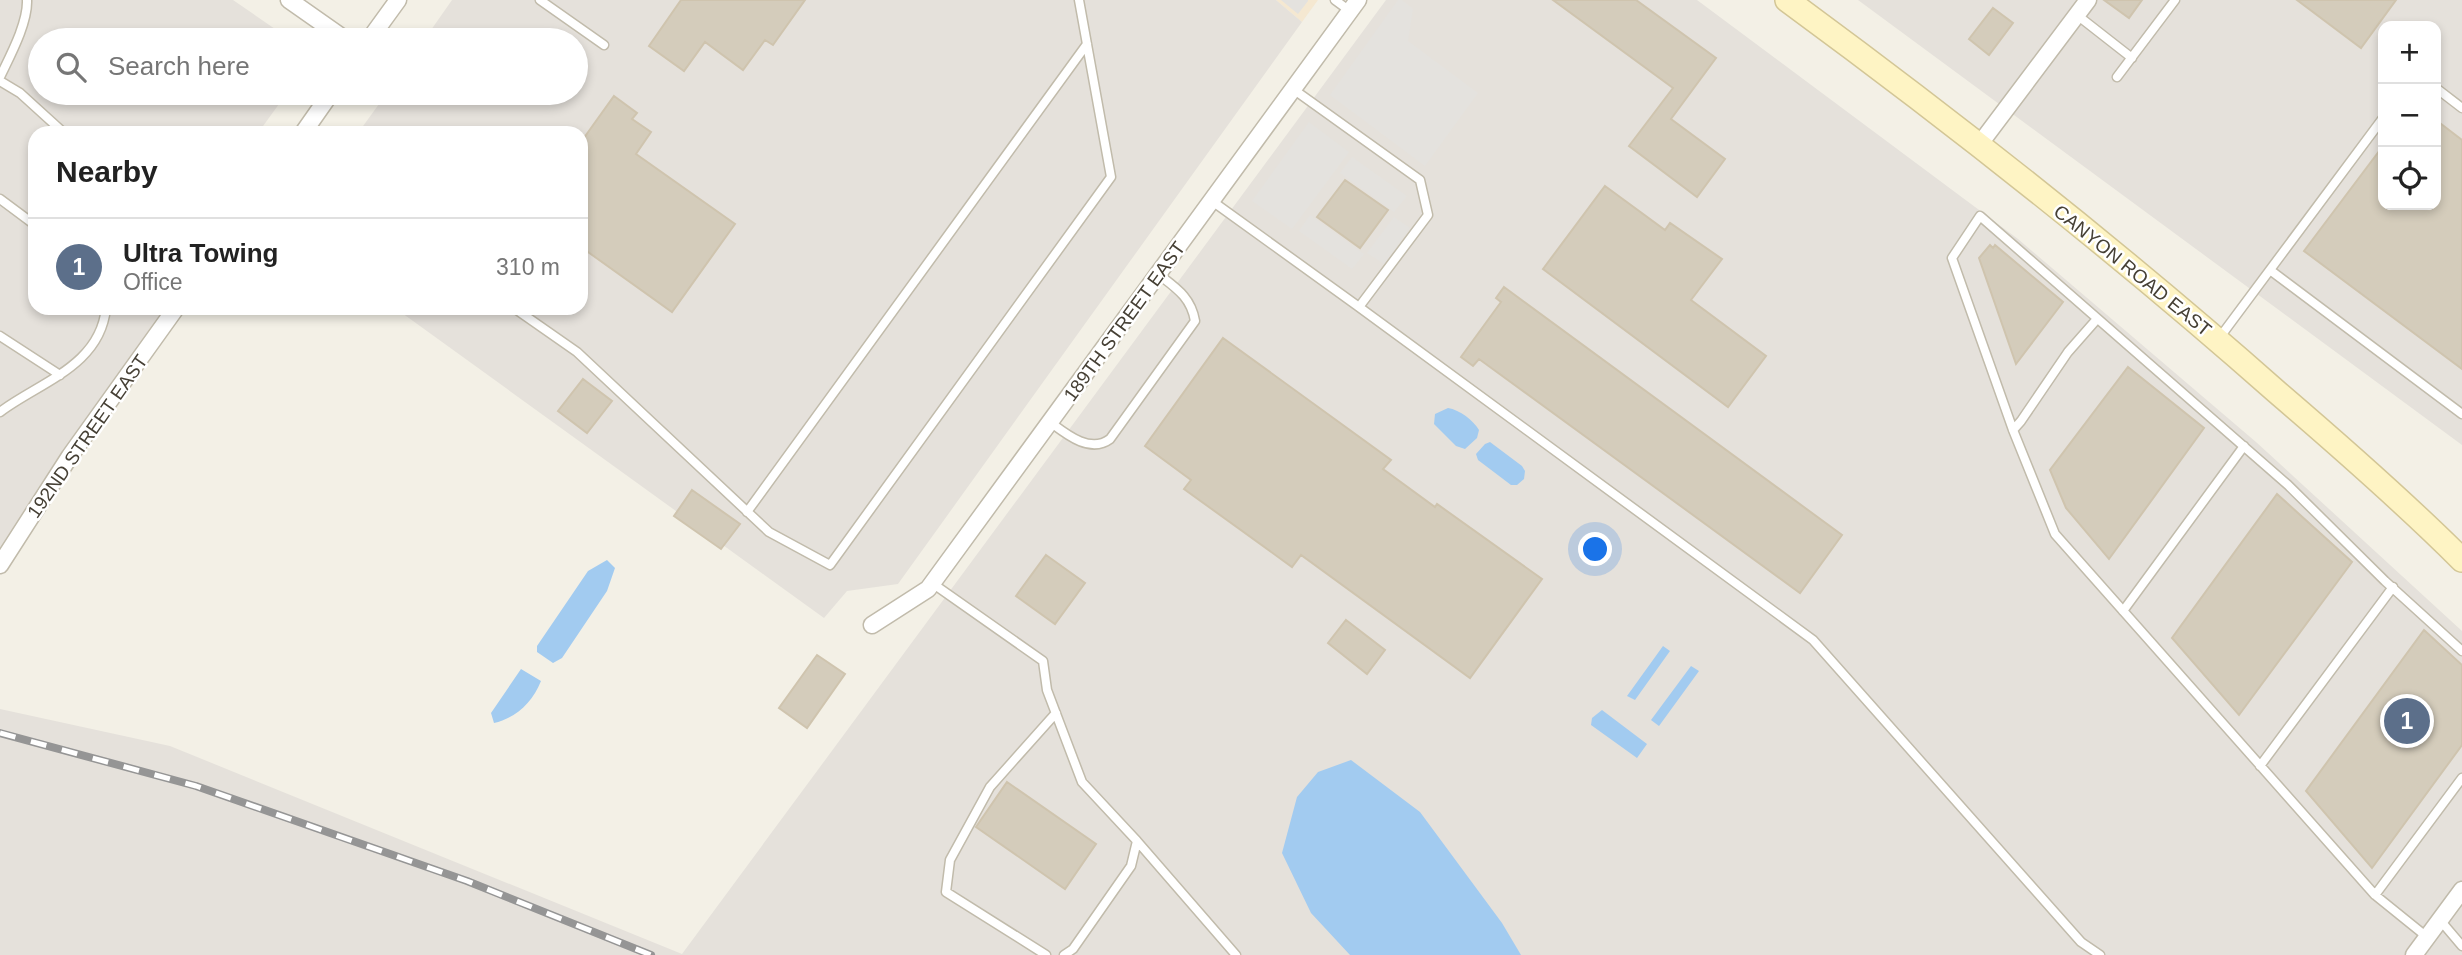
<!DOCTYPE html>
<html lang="en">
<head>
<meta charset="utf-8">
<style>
  :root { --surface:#fff; --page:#f2f2f2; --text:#222; --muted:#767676; --line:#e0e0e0; --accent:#1a73e8 }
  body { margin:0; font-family:Helvetica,sans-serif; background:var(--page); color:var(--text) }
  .controls { position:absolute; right:21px; top:21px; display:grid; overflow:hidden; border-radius:14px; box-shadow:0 4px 10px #0003 }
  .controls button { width:63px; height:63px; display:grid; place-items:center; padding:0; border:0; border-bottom:2px solid var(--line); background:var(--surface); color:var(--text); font:35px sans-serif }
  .you { position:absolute; left:1596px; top:550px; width:24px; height:24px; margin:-18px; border:5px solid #fff; border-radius:50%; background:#1a73e8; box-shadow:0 0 0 10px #1a73e833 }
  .badge { display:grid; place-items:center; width:46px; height:46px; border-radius:50%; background:var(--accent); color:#fff; font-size:23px; font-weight:700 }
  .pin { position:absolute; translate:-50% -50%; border:4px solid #fff; box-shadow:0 2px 7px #0006 }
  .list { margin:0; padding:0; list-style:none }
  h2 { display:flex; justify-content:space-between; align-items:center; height:91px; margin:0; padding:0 28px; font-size:30px }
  h2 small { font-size:23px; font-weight:400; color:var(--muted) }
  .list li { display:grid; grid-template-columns:46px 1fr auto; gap:21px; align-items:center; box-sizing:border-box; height:98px; padding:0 28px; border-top:2px solid var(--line) }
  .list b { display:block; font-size:26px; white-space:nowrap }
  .list p { margin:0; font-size:23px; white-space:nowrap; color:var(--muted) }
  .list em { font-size:23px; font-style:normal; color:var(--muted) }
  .icon { flex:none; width:38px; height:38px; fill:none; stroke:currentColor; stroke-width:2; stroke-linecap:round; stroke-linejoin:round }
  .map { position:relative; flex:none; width:2462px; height:955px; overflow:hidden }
  .search { position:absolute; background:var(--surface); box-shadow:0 4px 10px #0003; left:28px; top:28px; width:560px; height:77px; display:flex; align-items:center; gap:18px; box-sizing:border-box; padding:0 24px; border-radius:38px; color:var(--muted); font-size:26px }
  .panel { position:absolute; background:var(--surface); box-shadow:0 4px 10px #0003; left:28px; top:126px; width:560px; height:189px; border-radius:21px }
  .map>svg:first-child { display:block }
  .commercial { fill:#f5e8d1 }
  .industrial { fill:#e5e1db; fill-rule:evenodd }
  .parking { fill:#e4e2de }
  .water { fill:#a2cbf0 }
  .building { fill:#d4ccbb; stroke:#cfc4ae; stroke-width:2 }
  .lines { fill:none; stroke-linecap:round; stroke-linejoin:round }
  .service-casing { stroke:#c1bbab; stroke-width:11 }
  .minor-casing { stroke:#c1bbab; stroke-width:19 }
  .secondary-casing { stroke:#d3c696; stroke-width:26 }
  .service { stroke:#fff; stroke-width:8 }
  .minor { stroke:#fff; stroke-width:16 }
  .secondary { stroke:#fef4c4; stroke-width:23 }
  .rail-casing { stroke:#959595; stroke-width:8 }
  .rail { stroke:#fff; stroke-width:5; stroke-dasharray:16; stroke-linecap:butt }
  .labels { text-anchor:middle; stroke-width:5; stroke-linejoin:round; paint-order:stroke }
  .street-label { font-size:19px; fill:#464035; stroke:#fff }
</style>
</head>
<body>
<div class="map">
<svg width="2462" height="955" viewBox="0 0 2462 955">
  <rect width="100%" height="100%" fill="#f3f0e6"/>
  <path class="commercial" d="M1276,0H1318L1302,22Z"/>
  <path class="industrial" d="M0,0H233L291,40H40V93H287L258,133H35V308H177L0,562Z
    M452,0H1276L1302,22L898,584L847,591L824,618L395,308H581V133H358L387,93H576V40H424Z
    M1386,0H1697L2018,239L2256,442L2462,631V955H0V709L170,746L682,954Z
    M1858,0H2462V445ZM2383,26H2436V205H2383Z"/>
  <path class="parking" d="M1281,0H1308V1L1298,14Z
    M1398,0H1402L1413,9L1408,41L1478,93L1425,166L1330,95Z
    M1309,122L1349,152L1292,229L1252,201Z
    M1352,157L1407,196L1394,212L1340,173Z
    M1310,215L1364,254L1352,269L1299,231Z
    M1394,217L1410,228L1384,264L1367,253Z"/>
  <path class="water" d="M1448,408C1460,410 1473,420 1479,430L1477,438L1465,449L1456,446L1434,424L1435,414Z
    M1490,442L1522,466L1525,471L1524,479L1517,485H1511L1478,460L1476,454L1485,444Z
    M607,560L615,568L607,591L562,658L553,663L537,652V646L588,571Z
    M1663,646L1670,651L1635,700L1627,696Z
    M1691,666L1699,671L1659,726L1651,720Z
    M521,669L541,681C532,703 517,717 494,723L491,713Z
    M1602,710L1647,744L1637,758L1591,725L1592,718Z
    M1351,760L1420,812L1502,923L1521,955H1350L1311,913L1282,853L1297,797L1318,772Z"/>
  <path class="building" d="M681,0H805L773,45L765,40L743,70L705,42L684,71L649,46Z
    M1553,0H1636L1716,58L1671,119L1725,159L1697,197L1629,146L1673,88Z
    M2104,0H2142L2129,18Z
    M2297,0H2396L2361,48Z
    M1993,8L2013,23L1989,55L1969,39Z
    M614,96L637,113L632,119L651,132L636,154L735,224L672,312L581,247V142Z
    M2436,120L2462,140V369L2304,251L2383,146V205H2436Z
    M1345,180L1388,210L1360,248L1317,217Z
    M1605,186L1665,230L1670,223L1722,259L1691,300L1766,356L1728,407L1543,269Z
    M1990,245L1993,248L1995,245L2063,302L2016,364L1979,258Z
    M1504,287L1842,535L1800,593L1479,359L1473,366L1461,357L1501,302L1496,298Z
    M1223,338L1391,460L1383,469L1435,507L1437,504L1542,579L1470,678L1301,555L1292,567L1184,489L1191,480L1145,446Z
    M2128,367L2204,428L2109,559L2066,508L2050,470Z
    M583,379L612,401L587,433L558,411Z
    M692,490L740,524L721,549L674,516Z
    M2277,494L2352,562L2239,715L2172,638Z
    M1046,555L1085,583L1055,624L1016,596Z
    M1346,620L1385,650L1367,674L1328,643Z
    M2424,630L2462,665V745L2372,868L2306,791Z
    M817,655L845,674L807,728L779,708Z
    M1007,782L1096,844L1065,889L976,827Z"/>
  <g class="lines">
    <defs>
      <path id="service" d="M540,0L604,45
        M1335,0L1350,11
        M2077,15L2132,58
        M0,77C10,56 28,23 27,0
        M2117,77L2175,0
        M0,81L20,93L64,133
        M2436,88L2462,108
        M0,199L35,225
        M1212,201L1359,307L1428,215L1420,180L1293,89
        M2270,270L2462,414
        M1359,307L1813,640L2081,942L2100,955
        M514,308L577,352L769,532L830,565L1111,177L1079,0
        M0,336L60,375
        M2220,337L2383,118
        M0,412C40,382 100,366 106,308
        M1050,422C1066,434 1090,454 1110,439L1195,321C1191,297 1176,288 1158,274
        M2013,430L2021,421L2068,352L2097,319
        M747,512L1087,44
        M932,583L1043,661L1047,690L1082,782L1137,841L1131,866L1073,949L1064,955
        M2123,611L2244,446
        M2260,766L2393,587
        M1137,841L1236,955
        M2375,895L2462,778
        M2440,920L2462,946
        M2427,937L2375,895L2055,534L2013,430L1952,258L1980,216L2288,485L2385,581L2462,651
        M1046,955L946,892L950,860L990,787L1056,713"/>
      <path id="minor" d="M289,0L346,40
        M369,40L398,0
        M303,133L331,93
        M1979,145L2088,0
        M0,565L70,456L176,308
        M872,625L928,589L1358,0
        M2414,955L2462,890"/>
      <path id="secondary" d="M1787,0C1956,124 2121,254 2278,393C2341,447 2403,501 2462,560"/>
    </defs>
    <use href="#service" class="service-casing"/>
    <use href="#minor" class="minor-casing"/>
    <use href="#secondary" class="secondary-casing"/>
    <use href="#service" class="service"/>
    <use href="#minor" class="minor"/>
    <use href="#secondary" class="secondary"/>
    <defs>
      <path id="rail" d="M0,733L196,786L467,881L651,955"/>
    </defs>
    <use href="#rail" class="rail-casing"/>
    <use href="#rail" class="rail"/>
  </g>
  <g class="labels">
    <g class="street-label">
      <text transform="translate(2133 270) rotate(39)" y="7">CANYON ROAD EAST</text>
      <text transform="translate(1124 321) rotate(-54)" y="7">189TH STREET EAST</text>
      <text transform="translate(87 436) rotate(-55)" y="7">192ND STREET EAST</text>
    </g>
  </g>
</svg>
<div class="controls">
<button>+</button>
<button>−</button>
<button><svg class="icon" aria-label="locate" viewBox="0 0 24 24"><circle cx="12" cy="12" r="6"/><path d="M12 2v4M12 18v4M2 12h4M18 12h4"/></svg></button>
</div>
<div class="you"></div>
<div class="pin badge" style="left:2407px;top:721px;background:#5c6f8a">1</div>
<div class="search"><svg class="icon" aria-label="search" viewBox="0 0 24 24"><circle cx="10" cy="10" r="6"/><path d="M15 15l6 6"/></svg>Search here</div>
<section class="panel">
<h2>Nearby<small></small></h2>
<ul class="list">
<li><span class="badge" style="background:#5c6f8a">1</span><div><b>Ultra Towing</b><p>Office</p></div><em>310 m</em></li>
</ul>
</section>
</div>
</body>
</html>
